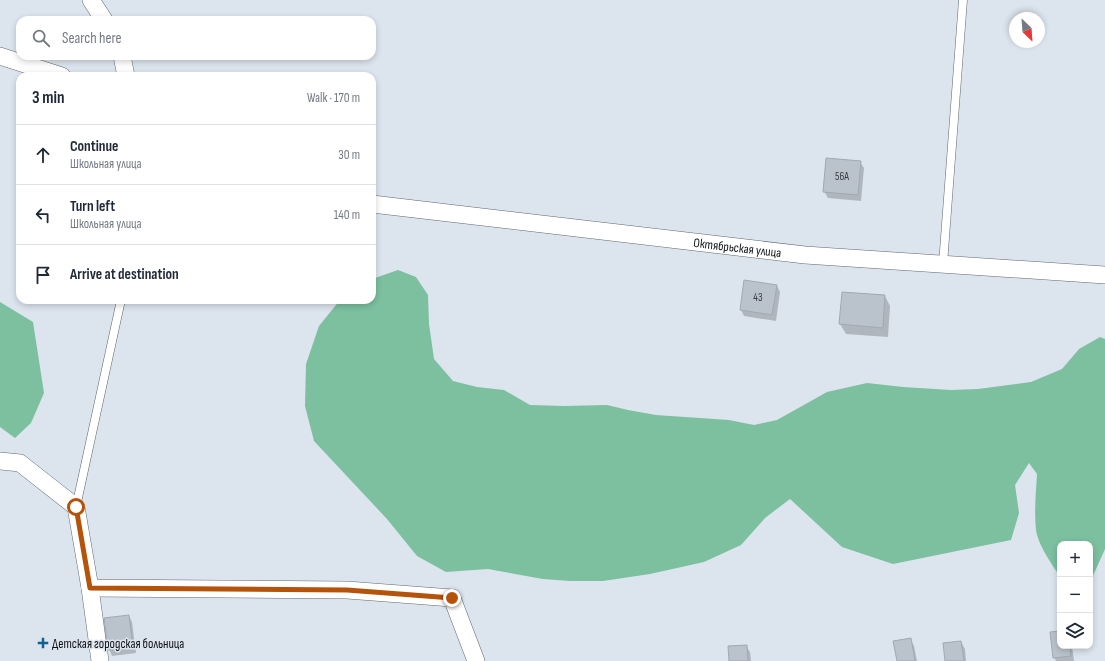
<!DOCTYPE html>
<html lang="en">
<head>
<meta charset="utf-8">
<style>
  :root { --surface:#fff; --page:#f2f2f3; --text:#1f2937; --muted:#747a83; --line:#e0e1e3 }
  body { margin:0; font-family:"Sofia Sans Condensed",sans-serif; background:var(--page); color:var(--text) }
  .controls { position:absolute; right:12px; bottom:12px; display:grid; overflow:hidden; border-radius:8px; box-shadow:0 2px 6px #0003 }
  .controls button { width:36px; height:36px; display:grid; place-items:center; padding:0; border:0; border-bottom:1px solid var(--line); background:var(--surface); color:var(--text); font:20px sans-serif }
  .compass { position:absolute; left:1009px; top:12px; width:36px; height:36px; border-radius:50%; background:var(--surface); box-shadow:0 2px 6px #0003; rotate:155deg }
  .stop { position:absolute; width:12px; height:12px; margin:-9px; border:3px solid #b45309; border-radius:50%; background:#fff }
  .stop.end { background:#b45309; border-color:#fff; box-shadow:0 1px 4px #0008 }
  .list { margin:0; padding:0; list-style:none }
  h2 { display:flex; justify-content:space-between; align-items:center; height:52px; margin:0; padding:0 16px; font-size:17px }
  h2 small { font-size:13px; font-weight:400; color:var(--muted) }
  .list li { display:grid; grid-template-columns:26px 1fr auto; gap:12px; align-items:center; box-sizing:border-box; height:60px; padding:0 16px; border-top:1px solid var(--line) }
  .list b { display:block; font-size:15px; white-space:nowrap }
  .list p { margin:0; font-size:13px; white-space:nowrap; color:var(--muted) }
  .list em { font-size:13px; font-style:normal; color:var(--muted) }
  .icon { flex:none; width:22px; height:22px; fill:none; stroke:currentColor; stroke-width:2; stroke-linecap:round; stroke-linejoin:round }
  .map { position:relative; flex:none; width:1105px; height:661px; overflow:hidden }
  .search { position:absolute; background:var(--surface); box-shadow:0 2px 6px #0003; left:16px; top:16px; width:360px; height:44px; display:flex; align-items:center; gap:10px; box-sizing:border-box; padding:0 14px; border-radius:12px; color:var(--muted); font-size:15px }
  .panel { position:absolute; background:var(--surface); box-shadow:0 2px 6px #0003; left:16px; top:72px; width:360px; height:232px; border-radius:12px }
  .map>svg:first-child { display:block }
  .forest { fill:#7cc0a0 }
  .shadow { fill:#0003 }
  .building { fill:#bac2cc; stroke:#a0a9b2 }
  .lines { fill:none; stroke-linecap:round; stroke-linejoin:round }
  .service-casing { stroke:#606870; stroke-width:9 }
  .minor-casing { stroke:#606870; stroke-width:18 }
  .service { stroke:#fff; stroke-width:8 }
  .minor { stroke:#fff; stroke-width:17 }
  .route { stroke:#b45309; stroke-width:5 }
  .poi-dot { fill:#136093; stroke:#dce4ee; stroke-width:1.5 }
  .labels { text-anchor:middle; stroke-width:3; stroke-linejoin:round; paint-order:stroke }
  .number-label { font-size:11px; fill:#3a3e44 }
  .street-label { font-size:13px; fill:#0f1216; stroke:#dce4ee }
  .poi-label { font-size:13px; fill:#0f1216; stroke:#dce4ee; text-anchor:start }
</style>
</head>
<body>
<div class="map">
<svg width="1105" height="661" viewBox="0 0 1105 661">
  <rect width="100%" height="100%" fill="#dce4ee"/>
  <path class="forest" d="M398,270L416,277L428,295L429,324L434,359L453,381L477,387L504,390L530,405L564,406L607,405L628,410L656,415L729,420L754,425L777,420L827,392L867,383L903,387L951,390L978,389L1031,382L1062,369L1079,349L1100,337L1105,339V549L1092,578L1090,580V544H1060V576C1051,564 1038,544 1036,530C1034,511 1036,492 1037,474L1029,463L1015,485L1019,513L1011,540L893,564L842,547L790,499L765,518L741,545L704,562L650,574L603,581H570L543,579L488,569L446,572L417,556L387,519L314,441L305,406L306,364L319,326L340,300H372V279Z
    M0,302L33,322L44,393L31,423L15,438L0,427Z"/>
  <path class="shadow" d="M860,162L864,168L861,201L828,198L824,191Z
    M777,286L780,292L776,321L744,316L741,310Z
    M843,293L885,296L890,306L888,337L846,334L840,324Z
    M129,616L132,622L136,653L112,656L109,649Z
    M1060,632V646H1072L1074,661H1056L1054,657Z
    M910,639L914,646L917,661H898Z
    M961,642L965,649L966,661H946Z
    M746,646L750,652L751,661H730Z"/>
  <path class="building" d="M826,158L861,161L858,195L823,192Z
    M744,280L777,285L772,315L740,310Z
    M842,292L885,295L883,328L839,324Z
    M129,615L133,647L108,650L104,618Z
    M1060,631V646H1070L1071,656L1053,658L1050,632Z
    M911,638L915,661H897L893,641Z
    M961,641L964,661H945L943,643Z
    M747,645L748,661H729L728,646Z"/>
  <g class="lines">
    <defs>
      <path id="service" d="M943,264L963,0
        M76,507L121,300"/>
      <g id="minor">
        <path d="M91,0L104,20"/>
        <path d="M0,56L62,76"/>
        <path d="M122,56L126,76"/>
        <path id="s1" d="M372,204L805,255L1105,275"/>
        <path d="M0,461L20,463L76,507L90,588L347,590L452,598L476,661"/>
        <path d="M90,588L100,661"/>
      </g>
    </defs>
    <use href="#service" class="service-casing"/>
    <use href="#minor" class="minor-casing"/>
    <use href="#service" class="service"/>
    <use href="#minor" class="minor"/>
  </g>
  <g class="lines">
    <path class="route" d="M76,507L90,588L347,590L452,598"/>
  </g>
  <path class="poi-dot" d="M41 637h4v4h4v4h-4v4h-4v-4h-4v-4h4z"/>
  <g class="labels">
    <g class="number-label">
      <text x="842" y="180">56А</text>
      <text x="758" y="301">43</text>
    </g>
    <g class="street-label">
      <text dy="5" stroke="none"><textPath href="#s1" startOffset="368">Октябрьская улица</textPath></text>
    </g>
    <g class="poi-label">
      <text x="52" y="648">Детская городская больница</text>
    </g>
  </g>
</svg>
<div class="controls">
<button>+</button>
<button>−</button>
<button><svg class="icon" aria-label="layers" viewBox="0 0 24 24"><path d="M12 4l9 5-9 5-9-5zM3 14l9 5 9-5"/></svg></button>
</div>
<svg class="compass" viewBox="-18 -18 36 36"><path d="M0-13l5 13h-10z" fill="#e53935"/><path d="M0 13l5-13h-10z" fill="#747a83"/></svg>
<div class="stop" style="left:76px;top:507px"></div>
<div class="stop end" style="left:452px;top:598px"></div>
<div class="search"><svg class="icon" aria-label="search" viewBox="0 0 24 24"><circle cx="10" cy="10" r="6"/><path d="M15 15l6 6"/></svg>Search here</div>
<section class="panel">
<h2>3 min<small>Walk · 170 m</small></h2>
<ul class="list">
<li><svg class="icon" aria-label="ahead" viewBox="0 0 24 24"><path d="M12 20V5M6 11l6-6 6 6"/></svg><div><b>Continue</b><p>Школьная улица</p></div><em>30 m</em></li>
<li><svg class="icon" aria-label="left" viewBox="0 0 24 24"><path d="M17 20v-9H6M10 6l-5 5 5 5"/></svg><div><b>Turn left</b><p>Школьная улица</p></div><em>140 m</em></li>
<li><svg class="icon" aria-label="arrive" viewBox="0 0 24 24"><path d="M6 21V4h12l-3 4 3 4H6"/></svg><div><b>Arrive at destination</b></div></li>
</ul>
</section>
</div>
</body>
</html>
